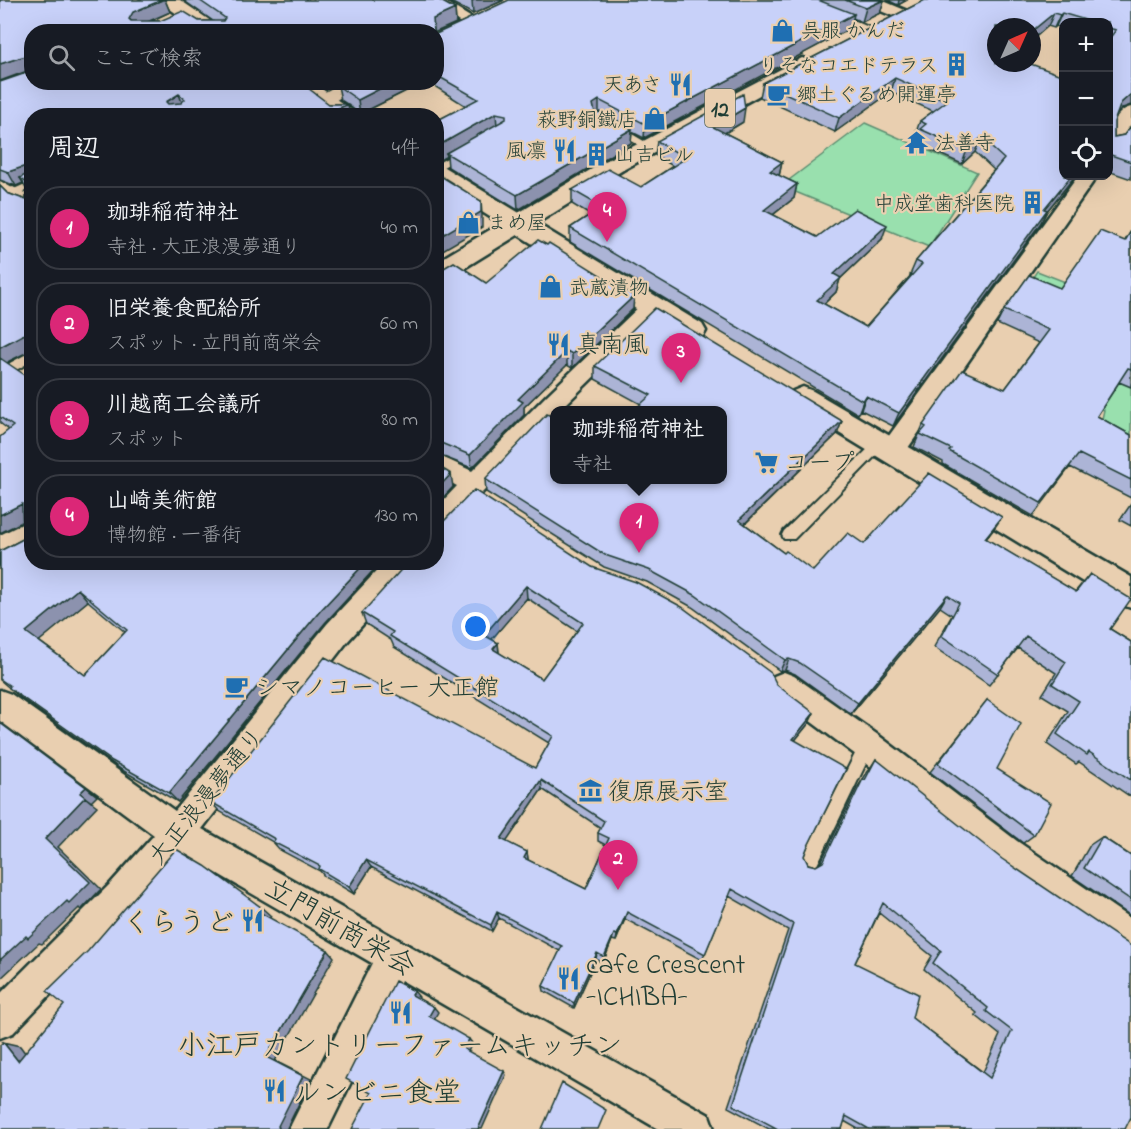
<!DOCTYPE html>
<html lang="ja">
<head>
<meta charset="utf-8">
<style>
  :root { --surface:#171b24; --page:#242831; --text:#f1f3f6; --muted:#9ea1a6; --line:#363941; --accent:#db2777 }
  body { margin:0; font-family:"Indie Flower","Klee One",sans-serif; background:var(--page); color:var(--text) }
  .controls { position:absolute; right:18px; top:18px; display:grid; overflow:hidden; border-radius:12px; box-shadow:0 6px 24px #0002 }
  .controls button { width:54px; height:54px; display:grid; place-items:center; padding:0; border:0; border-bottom:2px solid var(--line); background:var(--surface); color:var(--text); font:30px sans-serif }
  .compass { position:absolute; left:987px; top:18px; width:54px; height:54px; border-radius:50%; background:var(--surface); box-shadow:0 6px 24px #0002; rotate:45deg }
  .you { position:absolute; left:476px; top:627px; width:21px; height:21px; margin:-15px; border:4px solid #fff; border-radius:50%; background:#1a73e8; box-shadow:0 0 0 9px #1a73e833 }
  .badge { display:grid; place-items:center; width:39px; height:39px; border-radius:50%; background:var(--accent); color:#fff; font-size:20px; font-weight:700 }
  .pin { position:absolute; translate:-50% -50px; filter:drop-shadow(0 2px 3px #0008) }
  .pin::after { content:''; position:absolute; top:32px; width:21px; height:18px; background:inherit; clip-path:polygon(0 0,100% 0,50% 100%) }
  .popup { position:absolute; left:550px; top:406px; width:177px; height:78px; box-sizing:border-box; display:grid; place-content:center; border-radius:12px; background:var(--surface); filter:drop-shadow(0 2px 4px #0005); font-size:20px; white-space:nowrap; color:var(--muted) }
  .popup b { font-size:22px; color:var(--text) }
  .popup::after { content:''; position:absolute; left:50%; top:100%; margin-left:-12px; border:12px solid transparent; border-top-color:var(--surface) }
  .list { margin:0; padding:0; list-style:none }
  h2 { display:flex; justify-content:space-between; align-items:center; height:78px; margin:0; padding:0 24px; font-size:26px }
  h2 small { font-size:20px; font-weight:400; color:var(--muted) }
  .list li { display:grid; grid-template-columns:39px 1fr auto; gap:18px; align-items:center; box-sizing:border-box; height:84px; margin:0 12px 12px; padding:0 12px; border:2px solid var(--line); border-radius:24px }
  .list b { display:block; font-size:22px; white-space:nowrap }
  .list p { margin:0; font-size:20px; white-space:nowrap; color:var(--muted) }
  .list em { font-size:20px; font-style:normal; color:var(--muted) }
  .icon { flex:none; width:33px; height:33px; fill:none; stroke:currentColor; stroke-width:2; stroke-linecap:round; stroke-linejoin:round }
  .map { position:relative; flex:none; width:1131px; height:1129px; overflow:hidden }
  .search { position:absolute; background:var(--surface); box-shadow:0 6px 24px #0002; left:24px; top:24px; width:420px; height:66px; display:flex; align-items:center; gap:15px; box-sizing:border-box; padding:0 21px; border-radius:24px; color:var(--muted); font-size:22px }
  .panel { position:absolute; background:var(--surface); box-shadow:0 6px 24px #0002; left:24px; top:108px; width:420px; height:462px; border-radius:24px }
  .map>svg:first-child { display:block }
  .green { fill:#99e0ae; stroke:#5c8e71; stroke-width:1.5 }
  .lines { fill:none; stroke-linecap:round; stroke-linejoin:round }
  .service-casing { stroke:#1f3d34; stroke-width:4 }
  .minor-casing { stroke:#1f3d34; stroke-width:5 }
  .tertiary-casing { stroke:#1f3d34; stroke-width:5 }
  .primary-casing { stroke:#1f3d34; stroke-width:5 }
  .service { fill:#e9cfb0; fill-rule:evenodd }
  .minor { fill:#e9cfb0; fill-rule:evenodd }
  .tertiary { fill:#e9cfb0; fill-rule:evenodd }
  .primary { fill:#e9cfb0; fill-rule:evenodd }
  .wall { fill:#acb4d6; stroke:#1f3d34; stroke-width:1.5; fill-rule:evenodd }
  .shaded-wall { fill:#8c92ae; stroke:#1f3d34; stroke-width:1.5 }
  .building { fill:#c8d1f9; stroke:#1f3d34; stroke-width:1.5; fill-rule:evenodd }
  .labels { text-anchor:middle; stroke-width:4.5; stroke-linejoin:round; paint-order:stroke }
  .far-poi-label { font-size:20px; fill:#1f3d34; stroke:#e9cfb0; text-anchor:start }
  .shield { fill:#e9cfb0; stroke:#5c6959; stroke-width:1.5 }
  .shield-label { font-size:22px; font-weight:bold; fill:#1f3d34 }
  .poi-label { font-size:24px; fill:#1f3d34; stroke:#e9cfb0; text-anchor:start }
  .street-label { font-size:24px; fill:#1f3d34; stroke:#e9cfb0 }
  .near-poi-label { font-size:28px; fill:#1f3d34; stroke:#e9cfb0; text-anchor:start }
  .near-street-label { font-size:28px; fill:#1f3d34; stroke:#e9cfb0 }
</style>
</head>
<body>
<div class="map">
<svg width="1131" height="1129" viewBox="0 0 1131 1129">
  <rect width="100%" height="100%" fill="#e9cfb0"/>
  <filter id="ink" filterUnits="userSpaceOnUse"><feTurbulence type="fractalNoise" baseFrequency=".0167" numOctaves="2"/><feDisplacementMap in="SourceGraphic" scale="12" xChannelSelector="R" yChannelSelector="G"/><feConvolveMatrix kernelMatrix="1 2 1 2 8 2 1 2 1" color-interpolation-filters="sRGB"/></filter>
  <g filter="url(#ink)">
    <path class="green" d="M865,123L977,172L929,247L781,186Z
      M1037,271L1109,299L1131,283V442L1100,428L1104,410L1081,398L1027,286Z"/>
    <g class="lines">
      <defs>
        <path id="service" d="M833,14H839L873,29L866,31L833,18Z
          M614,127H620L654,147L646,149L614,131Z
          M460,151L468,153L436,171V164Z
          M0,181L14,189L32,181V188L13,196L0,188Z
          M32,351V361L18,369H10L8,366L10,363Z
          M880,439L884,441L886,444L884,447L794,539H784L782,535L784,531L876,441Z
          M867,738L872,740L875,745L815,869L809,871L803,869L801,863L803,857L862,740Z"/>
        <path id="minor" d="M422,0H442L480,23L472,28L466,26Z
          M859,0H881L905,10L907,13L905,16H893L861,3Z
          M343,82H365L330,104H318L315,100L318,96Z
          M1131,107V125L1115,148L1108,149C1108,134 1113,111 1131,107Z
          M1078,176H1097L901,458L892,460L883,458L880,451L883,444Z
          M13,187L32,197V212C22,209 9,202 3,193L6,189Z
          M652,300L660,302L663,307L660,312L560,410H555V416L445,532L436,535V508L457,486L436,475V454L472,471L547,395L644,302Z
          M385,562H415L412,570L347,642L202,829L709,1115L714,1129H658L401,980L328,1129H289L372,963L182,853L135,907L13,1033L0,1038V994L111,883L154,835L0,721V690L11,694L175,811L327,624Z
          M784,672L794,676L878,735L1017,841L1131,919V956L1119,951L993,865L856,755L774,694L769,685L774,676Z"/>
        <path id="tertiary" d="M157,0H180L227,32H203Z
          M287,82H312L360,116H333Z
          M436,165L444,167L702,324L706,331L702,338L692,340L682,338L436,183Z
          M803,387L813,391L1131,577V608L1119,604L793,405L789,398L793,391Z"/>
        <path id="primary" d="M802,58L809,60L812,64L809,68L623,170L445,280L436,282V262L607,160Z
          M32,519V549L12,561L0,565V535Z"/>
      </defs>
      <use href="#service" class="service-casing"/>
      <use href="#minor" class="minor-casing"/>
      <use href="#tertiary" class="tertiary-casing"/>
      <use href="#primary" class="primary-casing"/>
      <use href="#service" class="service"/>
      <use href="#minor" class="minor"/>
      <use href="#tertiary" class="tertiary"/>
      <use href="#primary" class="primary"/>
    </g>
    <path class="wall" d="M0,0H165L170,12L151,21H213L183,0H439L455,9L456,23L436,32H32V82L329,104H347L341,100L338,86L344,82H424L360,114L348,105L32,116V350L9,361L7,363L32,562H381L325,623L178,802L122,770L21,698L0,680V551L23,539V522L0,533V437L9,430L0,423V186L7,193L26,200V189L23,183L16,186L0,180V82L30,71V70L0,81ZM88,601L125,632L85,675L39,641Z
      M447,0H504L473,14Z
      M510,0H884L880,13L862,22L853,18L851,28L644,138L632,132L631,143L518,210L448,167L447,156L436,162V121L466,106L428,82H436V34Z
      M887,0H907L898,5Z
      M925,0H1131L1123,108L1117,114L1114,122V137L1124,135L1131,126V179L1108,171V22H1064V29L1056,26L1054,28L1048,26L1032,40V27H996L1064,176H1075L1047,211L1040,224L893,426L861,410L858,414L570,242V228L590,215L572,204V190L641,187L673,166L655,155L657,141L743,122L725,133L782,162L779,176L797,184L794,198L773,215L817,237L882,239L840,279L836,292L824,304L866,327L911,275H910L916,261L994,170L975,152L962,164L915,143L917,136L915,135L920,121L933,111L891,92L835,132L760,97L763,83Z
      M316,82H338L326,89Z
      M1131,231V387L1119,382L1097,416L1131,435V498L1070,467L1033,516L943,464V462L914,447L923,425L1005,389L1039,343L997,324L1004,310L1060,288L1125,241Z
      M436,269L486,283L634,296L633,309L572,368L567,365L524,407V415L472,468L436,454Z
      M595,366L842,421L837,434L745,524L784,553L813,571L864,544L993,530L986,539L1075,592L1090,574L1110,629L1131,642V797L1079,762L1076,764L1047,744L1068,711L1042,695L1056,673L1018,648L989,685L934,647L952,615L940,607L851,714L795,674L785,670L780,671L692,607L647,582L604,567L486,492L485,479L723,480L641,404L595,379Z
      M1131,504V526L1120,520Z
      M592,567L777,685L809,723L795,740L807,848L804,856L808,864L816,866L820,864L857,788L876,759L1125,1129H858L844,1121L842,1129H769L728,1107L788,930L729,896L705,954L702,960L625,919L616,941L612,940L603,963L596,959L574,1008L544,991L543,986L560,951L499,918L492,931L371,867L354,894L324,876L320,871L280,850L273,842L219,811L211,802L535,768L549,743L394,647L391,640L366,624L362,613ZM527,598L577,631L542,679L499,653L498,643L491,639ZM542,789L601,828L598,833V841L606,845L586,889L528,860L527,852L506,842ZM879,913L932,956L924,969L977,1013L975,1015L1000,1035L983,1072L912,1018L855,963Z
      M987,700L997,769L1034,835L1023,843L930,772Z
      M1102,837L1131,856V916L1072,876L1090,845Z"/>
    <path class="shaded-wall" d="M162,0H165L170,12L138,26L129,19L133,12Z
      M474,0H504L473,14L472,1Z
      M884,0L880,13L862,22L866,8Z
      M899,0H907L898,5Z
      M455,9L456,23L436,32H434L433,19Z
      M1054,13L1048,26L1032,40V31Z
      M1062,13L1056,26L1054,28L1060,15Z
      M854,14L851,28L644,138L645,124Z
      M25,56L29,66H28L30,70L0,81V64Z
      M895,78L891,92L835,132L839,118Z
      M324,82H338L326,89Z
      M393,82H424L360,114L358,100Z
      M179,94L184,108L171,116L166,102Z
      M1131,94V105L1123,108L1114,117L1121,103Z
      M599,100V114L593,118V104Z
      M348,104L350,116H337L335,110Z
      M745,108L743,122L711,141L713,127Z
      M496,113L497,127L446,153L447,156L436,162V147Z
      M632,129L631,143L518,210L517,195Z
      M981,138L975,152L962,164L967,150Z
      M782,162L779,176L770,171Z
      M26,166L32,175L20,178L23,183L16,186L8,172Z
      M1071,176H1075L1047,211L1040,224L893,426L899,413L1044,209Z
      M797,184L794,198L761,224L764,210Z
      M481,201L482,215V227L436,254V239Z
      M887,225L882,239L840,279L836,292L813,314L817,300L834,274Z
      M634,296L633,309L572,368V354Z
      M32,330V350L9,361L3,368L0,363V347Z
      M567,351V365L524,407V415L472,468L470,455L518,399Z
      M866,396L861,410L858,414L863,401Z
      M842,421L837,434L736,532L739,520Z
      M451,474L453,487L436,505V490Z
      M22,504L32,517L0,533V515Z
      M1002,517L993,530L977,550L985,538Z
      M366,562H381L325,623L178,802L169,793L320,611Z
      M526,586L527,598L486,646L484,635Z
      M78,589L88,601L37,643L26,632Z
      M947,595L940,607L851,714L858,703Z
      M498,643L499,654L493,649Z
      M789,659L785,670L780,671L785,660Z
      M814,713L809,723L788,749L793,739Z
      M541,780L542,789L503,847L501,839Z
      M86,787L97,796L91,802L80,793Z
      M85,797L97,806L58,847L101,889L81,910L79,908L42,944L39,943L0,979V960L45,839Z
      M527,852L528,859L525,866L524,858Z
      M366,860L371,867L354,894L349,887Z
      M262,908L271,916L268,920L259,912Z
      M497,912L499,918L492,931L491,925Z
      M627,912L625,919L616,941L617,935Z
      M614,934L612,940L603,963L604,957Z
      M328,950L334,957L275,1061L311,1079L287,1128V1129H279L266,1057Z
      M597,953L596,959L574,1008V1003Z
      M414,991L419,997L417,1001L412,995Z
      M434,1007L438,1012L433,1021L429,1016Z
      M469,1039L472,1043L467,1054L464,1049Z
      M3,1042L20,1046L34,1065L18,1061Z
      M504,1071L506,1075L482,1129H478Z"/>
    <path class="building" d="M0,0H162L133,12L129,19L131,21H160L183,11L199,21H223L225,18L199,0H439L455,9L433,19L434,32H32V66H28V58L25,56L0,64Z
      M509,0H818L854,14L645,124L599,100L593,104L595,113L603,112L632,129L517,195L446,153L506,119V115L496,113L436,147V121L478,99L436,75V34Z
      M845,0H883L866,8Z
      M925,0H1131V94L1121,103L1114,122V137L1124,135L1131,126V162L1108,154V40L1116,30L1108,28V22H1092L1062,13L1060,15L1054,13L1032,31V27H996V63H1028L1064,76V176H1071L1044,209L1047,210L899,413L866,396L863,401L570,228L602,207L572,190L608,169L641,187L686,158L657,141L743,94L745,108L713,127L782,162L770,171L797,184L764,210L817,237L855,209L887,225L834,274L841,278L817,300L866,327L922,264L916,261L1004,159L981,138L967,150L920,129L926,124L920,121L947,101L895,78L839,118L763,83Z
      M32,71V82H300L329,104H348L335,110L344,116H32V330L0,347V186L7,193L26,200L27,183L20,178L27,174L26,166L8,172L0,169V82ZM179,94L185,99L181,103L168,104L166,102Z
      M344,82H393L358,100L338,86Z
      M436,173L481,201V212L436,239Z
      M1100,231L1125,241L1131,231V369L1128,368L1097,416L1131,435V480L1079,454L1041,503L949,451L951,449L920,434L926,427L923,425L962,370L1005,389L1049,330L1004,310L1029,275L1060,288Z
      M538,240L547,245L549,243L634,296L572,354L567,351L518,399L523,402L470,455L436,441V269L444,268L454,262L486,283Z
      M655,308L842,421L739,520L784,553L786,551L813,571L848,533L864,544L929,473L1002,517L985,538L1076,592L1090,574L1131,599L1110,629L1131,642V780L1089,752L1087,755L1057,734L1079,701L1052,684L1066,662L1026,636L998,674L942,636L959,603L947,595L858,703L800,663L789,659L785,660L695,595L649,570L605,555L485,479L547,414L555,418V480H723V411H633L651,395L595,366Z
      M0,358L32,380V562H366L320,611L169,793L112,761L9,688L10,686L0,679V551L23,539L22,504L0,515V437L13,426L0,417ZM78,589L127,630L85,675L26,632Z
      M436,465L451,474L436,490Z
      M474,490L592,567L636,582L682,607L771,673L777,685L814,713L793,739L846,769L807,848L804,856L808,864L816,866L823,862L863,779L865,780L876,759L1002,859L1131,946V1117L1125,1129H869L846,1116L842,1129H778L733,1105L793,924L732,889L705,954L627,912L617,935L614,934L604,957L597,953L574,1003L543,986L562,946L497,912L491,925L366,860L349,887L319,869L320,866L273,842L275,839L211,802L325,657L535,768L553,736L390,636L393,632L362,613L408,562H436V523L444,521ZM526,586L583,623L542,679L493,649L498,643L484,635ZM541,780L604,821L598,833L609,838L586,889L524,858L527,852L501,839ZM883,903L941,951L933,963L988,1008L986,1011L1012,1031L990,1078L912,1018L918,994L855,963Z
      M987,700L1021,724L997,769L1051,803L1034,835L938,763Z
      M0,723L86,787L80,793L85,797L45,839L90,882L69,903L67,901L28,938L26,936L0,960Z
      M1102,837L1131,856V900L1084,868Z
      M176,849L205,866L262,908L259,912L328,950L266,1057L303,1076L278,1126L279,1129H0V1045L3,1042L18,1061L64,1005L47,991L88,951Z
      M395,981L414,991L412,995L434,1007L429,1016L469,1039L464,1049L504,1071L478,1129H352L371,1093L346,1079Z
      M562,1083L606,1110L598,1129H542Z"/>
  </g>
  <defs>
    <symbol id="shop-bare" viewBox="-9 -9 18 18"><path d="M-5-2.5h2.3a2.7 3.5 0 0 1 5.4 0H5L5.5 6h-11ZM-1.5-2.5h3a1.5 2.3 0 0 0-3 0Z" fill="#1f6fb2" stroke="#e9cfb0" stroke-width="2.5" paint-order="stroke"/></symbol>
    <symbol id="building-bare" viewBox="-9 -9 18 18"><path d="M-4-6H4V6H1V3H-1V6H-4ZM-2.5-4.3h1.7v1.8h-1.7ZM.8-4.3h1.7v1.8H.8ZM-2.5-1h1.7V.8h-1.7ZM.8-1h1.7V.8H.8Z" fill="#1f6fb2" stroke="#e9cfb0" stroke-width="2.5" paint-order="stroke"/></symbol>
    <symbol id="restaurant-bare" viewBox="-9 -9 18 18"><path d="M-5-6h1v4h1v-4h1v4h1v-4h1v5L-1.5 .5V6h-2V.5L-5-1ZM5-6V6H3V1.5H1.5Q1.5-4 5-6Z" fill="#1f6fb2" stroke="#e9cfb0" stroke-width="2.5" paint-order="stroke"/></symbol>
    <symbol id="cafe-bare" viewBox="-9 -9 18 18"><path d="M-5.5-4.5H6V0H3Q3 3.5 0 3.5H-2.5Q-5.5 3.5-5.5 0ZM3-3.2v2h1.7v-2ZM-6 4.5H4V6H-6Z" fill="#1f6fb2" stroke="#e9cfb0" stroke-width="2.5" paint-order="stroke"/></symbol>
    <symbol id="temple-bare" viewBox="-9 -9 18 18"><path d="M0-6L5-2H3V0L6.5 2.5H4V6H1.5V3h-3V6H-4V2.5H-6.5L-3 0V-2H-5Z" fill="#1f6fb2" stroke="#e9cfb0" stroke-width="2.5" paint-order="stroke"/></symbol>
    <symbol id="supermarket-bare" viewBox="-9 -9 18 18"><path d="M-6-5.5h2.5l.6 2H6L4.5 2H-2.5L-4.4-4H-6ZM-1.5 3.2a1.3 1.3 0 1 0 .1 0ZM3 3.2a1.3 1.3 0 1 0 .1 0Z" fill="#1f6fb2" stroke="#e9cfb0" stroke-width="2.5" paint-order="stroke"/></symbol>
    <symbol id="museum-bare" viewBox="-9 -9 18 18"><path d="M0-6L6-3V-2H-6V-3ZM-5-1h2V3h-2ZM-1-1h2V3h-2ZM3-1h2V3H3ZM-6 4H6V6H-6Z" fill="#1f6fb2" stroke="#e9cfb0" stroke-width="2.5" paint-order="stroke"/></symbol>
  </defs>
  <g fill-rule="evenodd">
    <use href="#shop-bare" x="766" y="14" width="33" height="33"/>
    <use href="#building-bare" x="940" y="48" width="33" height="33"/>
    <use href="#restaurant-bare" x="664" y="68" width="33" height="33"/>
    <use href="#cafe-bare" x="762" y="78" width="33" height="33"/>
    <use href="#shop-bare" x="638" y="102" width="33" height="33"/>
    <use href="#temple-bare" x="900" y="126" width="33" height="33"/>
    <use href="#restaurant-bare" x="548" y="134" width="33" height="33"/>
    <use href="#building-bare" x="580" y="138" width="33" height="33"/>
    <use href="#building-bare" x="1016" y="186" width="33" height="33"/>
    <use href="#shop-bare" x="452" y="206" width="33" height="33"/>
    <use href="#shop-bare" x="534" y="270" width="33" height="33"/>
    <use href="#restaurant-bare" x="542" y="328" width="33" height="33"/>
    <use href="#supermarket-bare" x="750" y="446" width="33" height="33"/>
    <use href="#cafe-bare" x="220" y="670" width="33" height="33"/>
    <use href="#museum-bare" x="574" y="774" width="33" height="33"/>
    <use href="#restaurant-bare" x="236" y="904" width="33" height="33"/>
    <use href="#restaurant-bare" x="552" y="962" width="33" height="33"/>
    <use href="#restaurant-bare" x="384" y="996" width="33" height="33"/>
    <use href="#restaurant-bare" x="258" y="1074" width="33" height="33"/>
  </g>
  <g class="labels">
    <g class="far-poi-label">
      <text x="801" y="37">呉服 かんだ</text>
      <text x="938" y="72" text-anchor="end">りそなコエドテラス</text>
      <text x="662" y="91" text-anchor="end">天あさ</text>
      <text x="797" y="101">郷土ぐるめ開運亭</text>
      <text x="637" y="126" text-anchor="end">萩野銅鐵店</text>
      <text x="935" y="149">法善寺</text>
      <text x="546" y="157" text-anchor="end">風凛</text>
      <text x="615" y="161">山吉ビル</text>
      <text x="1014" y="210" text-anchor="end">中成堂歯科医院</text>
      <text x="487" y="229">まめ屋</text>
      <text x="569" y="294">武蔵漬物</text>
    </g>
    <rect class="shield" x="705" y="89" width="30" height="38" rx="4.5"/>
    <g class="shield-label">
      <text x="720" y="116">12</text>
    </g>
    <g class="poi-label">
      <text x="576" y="352">真南風</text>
      <text x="784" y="470">コープ</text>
      <text x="255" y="695">シマノコーヒー 大正館</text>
      <text x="608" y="799">復原展示室</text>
    </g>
    <g class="street-label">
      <text transform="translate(206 796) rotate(-51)" y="8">大正浪漫夢通り</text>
    </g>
    <g class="near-poi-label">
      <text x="234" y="931" text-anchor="end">くらうど</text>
      <text x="586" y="973">cafe Crescent<tspan x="586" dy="32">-ICHIBA-</tspan></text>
      <text x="400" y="1054" text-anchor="middle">小江戸カントリーファームキッチン</text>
      <text x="293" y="1101">ルンビニ食堂</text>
    </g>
    <g class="near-street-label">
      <text transform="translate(341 926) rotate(30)" y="10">立門前商栄会</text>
    </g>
  </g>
</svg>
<div class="controls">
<button>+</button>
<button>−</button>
<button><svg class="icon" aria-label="locate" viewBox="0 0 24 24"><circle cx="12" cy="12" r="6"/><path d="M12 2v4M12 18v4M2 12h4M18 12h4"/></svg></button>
</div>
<svg class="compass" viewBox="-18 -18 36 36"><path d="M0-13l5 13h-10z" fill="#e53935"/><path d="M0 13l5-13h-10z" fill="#9ea1a6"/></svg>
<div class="you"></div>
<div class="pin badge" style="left:639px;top:553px">1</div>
<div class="popup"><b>珈琲稲荷神社</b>寺社</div>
<div class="pin badge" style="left:618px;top:890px">2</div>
<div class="pin badge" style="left:681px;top:383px">3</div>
<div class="pin badge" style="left:607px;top:242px">4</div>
<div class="search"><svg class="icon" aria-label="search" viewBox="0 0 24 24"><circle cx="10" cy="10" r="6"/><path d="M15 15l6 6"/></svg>ここで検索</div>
<section class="panel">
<h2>周辺<small>4件</small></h2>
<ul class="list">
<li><span class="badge">1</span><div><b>珈琲稲荷神社</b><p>寺社 · 大正浪漫夢通り</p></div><em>40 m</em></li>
<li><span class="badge">2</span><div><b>旧栄養食配給所</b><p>スポット · 立門前商栄会</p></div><em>60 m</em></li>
<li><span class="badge">3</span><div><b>川越商工会議所</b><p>スポット</p></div><em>80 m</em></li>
<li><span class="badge">4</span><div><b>山崎美術館</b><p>博物館 · 一番街</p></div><em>130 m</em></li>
</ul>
</section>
</div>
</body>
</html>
